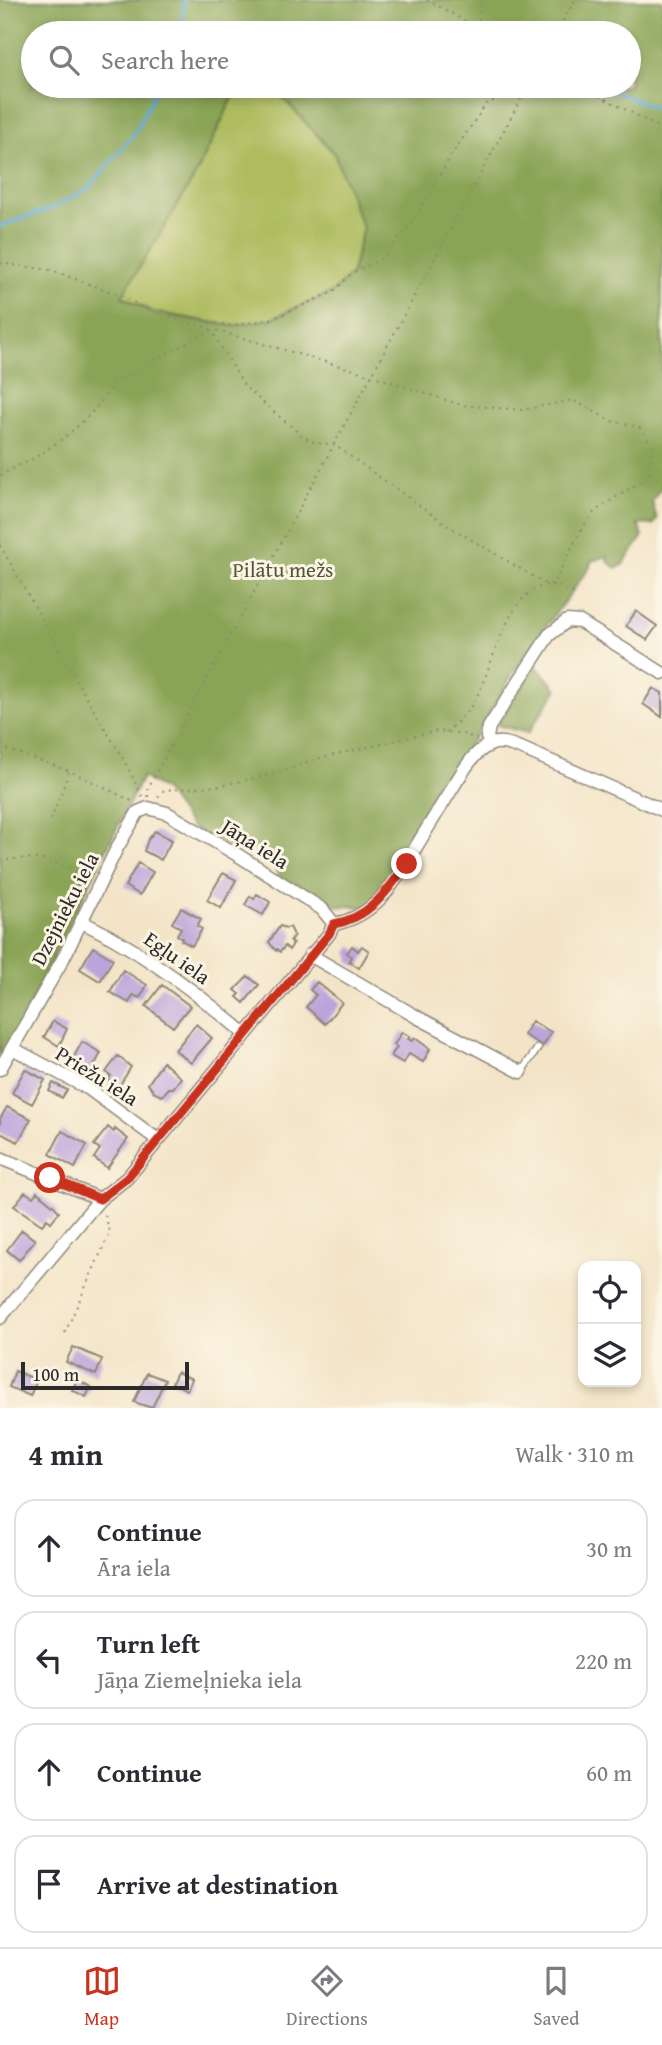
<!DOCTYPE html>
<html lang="en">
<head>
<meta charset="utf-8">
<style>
  :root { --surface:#fff; --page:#f2f2f3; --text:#2b2b33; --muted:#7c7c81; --line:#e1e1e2; --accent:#c8321e }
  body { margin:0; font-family:"Gentium Book Plus",serif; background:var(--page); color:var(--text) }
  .controls { position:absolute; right:21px; bottom:21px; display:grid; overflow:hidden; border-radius:14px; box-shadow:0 4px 10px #0003 }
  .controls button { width:63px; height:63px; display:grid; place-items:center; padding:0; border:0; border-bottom:2px solid var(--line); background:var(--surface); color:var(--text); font:35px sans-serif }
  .scale { position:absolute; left:21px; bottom:18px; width:168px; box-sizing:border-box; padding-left:7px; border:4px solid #2b2b2b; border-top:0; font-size:19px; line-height:24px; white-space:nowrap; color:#2b2b2b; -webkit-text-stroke:5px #fcf5e5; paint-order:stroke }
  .stop { position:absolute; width:21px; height:21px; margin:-16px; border:5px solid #c8321e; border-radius:50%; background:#fff }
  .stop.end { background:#c8321e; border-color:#fff; box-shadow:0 2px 7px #0008 }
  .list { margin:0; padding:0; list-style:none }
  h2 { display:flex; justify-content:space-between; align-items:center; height:91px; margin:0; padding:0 28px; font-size:30px }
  h2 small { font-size:23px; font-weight:400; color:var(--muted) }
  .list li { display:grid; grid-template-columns:46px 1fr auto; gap:21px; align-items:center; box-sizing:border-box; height:98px; margin:0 14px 14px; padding:0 14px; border:2px solid var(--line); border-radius:21px }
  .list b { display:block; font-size:26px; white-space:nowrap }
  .list p { margin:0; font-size:23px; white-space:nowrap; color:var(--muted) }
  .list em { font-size:23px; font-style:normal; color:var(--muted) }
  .icon { flex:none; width:38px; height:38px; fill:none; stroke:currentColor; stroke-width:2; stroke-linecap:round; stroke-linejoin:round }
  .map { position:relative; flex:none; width:662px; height:1408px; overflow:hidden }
  .search { position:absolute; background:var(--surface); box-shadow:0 4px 10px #0003; left:21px; right:21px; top:21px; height:77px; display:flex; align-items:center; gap:18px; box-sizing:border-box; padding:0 24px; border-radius:38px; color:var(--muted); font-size:26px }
  .sheet { height:539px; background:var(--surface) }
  nav { display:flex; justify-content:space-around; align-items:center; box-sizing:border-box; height:98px; border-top:2px solid var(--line); background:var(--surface); font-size:19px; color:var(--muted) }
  nav a { display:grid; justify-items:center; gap:4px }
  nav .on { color:var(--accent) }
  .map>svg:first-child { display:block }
  .green { fill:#aebc5f; stroke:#6c7445; stroke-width:2 }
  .forest { fill:#8aa456; stroke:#5a6840; stroke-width:2; fill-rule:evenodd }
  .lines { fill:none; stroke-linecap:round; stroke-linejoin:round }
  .stream { stroke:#55a6cf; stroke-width:3.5 }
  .building { fill:#bba3db }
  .lane-casing { stroke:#8f8879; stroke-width:9 }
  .street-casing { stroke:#8f8879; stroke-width:15 }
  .path { stroke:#8f8879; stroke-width:2; stroke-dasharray:2 5; stroke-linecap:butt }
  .lane { stroke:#fff; stroke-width:6 }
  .street { stroke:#fff; stroke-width:12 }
  .route { stroke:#c8321e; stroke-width:9 }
  .labels { text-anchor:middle; stroke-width:6; stroke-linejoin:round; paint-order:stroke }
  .park-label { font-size:21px; fill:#52563b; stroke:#fcf5e5 }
  .street-label { font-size:21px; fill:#2b2b2b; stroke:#fcf5e5 }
</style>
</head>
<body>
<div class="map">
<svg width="662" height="1408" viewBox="0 0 662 1408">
  <rect width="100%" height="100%" fill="#fcf5e5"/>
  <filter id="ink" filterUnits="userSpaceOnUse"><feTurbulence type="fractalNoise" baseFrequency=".0143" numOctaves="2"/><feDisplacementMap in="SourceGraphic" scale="14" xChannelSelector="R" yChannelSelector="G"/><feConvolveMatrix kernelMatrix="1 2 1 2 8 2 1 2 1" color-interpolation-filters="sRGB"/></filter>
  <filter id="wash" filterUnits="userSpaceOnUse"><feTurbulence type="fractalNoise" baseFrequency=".00686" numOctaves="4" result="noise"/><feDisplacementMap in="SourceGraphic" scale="28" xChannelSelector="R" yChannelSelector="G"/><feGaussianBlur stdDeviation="1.57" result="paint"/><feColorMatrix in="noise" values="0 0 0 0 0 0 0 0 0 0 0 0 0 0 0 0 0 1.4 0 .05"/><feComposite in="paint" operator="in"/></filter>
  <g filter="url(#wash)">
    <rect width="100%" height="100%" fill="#f3e4c7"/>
    <path class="green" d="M242,86H272L334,153L363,228L352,273L333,292L271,319L232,326L152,312L122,296L195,176L236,91Z"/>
    <path class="forest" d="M0,0H662V486L652,502L657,519L653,525L638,524L643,536L622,566L617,568L607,561L608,556L591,561L590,567L521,660L411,842L394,875L369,907L338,906L302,886L283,881L260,847L239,852L191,827L164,790L142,777L14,1037L0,1056ZM33,33H629V86H272L334,153L363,228L352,273L333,292L271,319L232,326L152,312L122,296L195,176L236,91L242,86H33Z
      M536,666L557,689L528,733L497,725Z"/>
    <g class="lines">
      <path class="stream" d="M177,33L183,16L184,0
        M598,86L662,110
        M0,226L50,209L89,188L134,134L158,86"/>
    </g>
    <g id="blocks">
      <path class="building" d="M636,611L657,626L647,640L626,626Z
        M653,688L662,693V717L643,704Z
        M155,831L172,840L161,860L144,851L148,840Z
        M138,863L153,872L140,895L125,886Z
        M223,873L236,880L221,908L207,900Z
        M257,894L270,902L263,915L245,905L250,896L254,899Z
        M181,908L201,919L197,926L202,929L192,946L181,940L182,938L177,935L181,928L172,923Z
        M280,926L286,928L290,927L294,935L290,941L293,944L289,950L285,946L280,952L277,949L276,951L269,942Z
        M352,946L358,951L362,946L369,951L359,968L349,961L351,957L347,953Z
        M93,947L113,959L100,981L80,969Z
        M123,970L147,985L140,998L133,995L129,1003L110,992Z
        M248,976L259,985L244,1003L237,997L240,994L235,990Z
        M317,982L342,1003L325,1024L306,1007L316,995L310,990Z
        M162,985L190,1006L173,1027L146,1006Z
        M53,1021L67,1029L59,1046L44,1037Z
        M532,1021L551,1032L543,1046L524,1035Z
        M196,1024L212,1038L191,1063L175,1050Z
        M402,1032L410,1037L408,1039L412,1041L415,1038L430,1049L423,1062L409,1054L403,1063L391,1056L397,1047L394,1045Z
        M82,1042L101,1053L92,1070L72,1060Z
        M118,1056L131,1067L118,1088L108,1080L111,1076L106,1072Z
        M163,1062L181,1078L173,1088H169L162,1096L155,1093L148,1084Z
        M25,1069L45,1080L32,1104L12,1093Z
        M53,1083L67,1090L62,1098L49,1091Z
        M7,1107L31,1119L18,1142L0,1133V1119Z
        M108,1127L114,1132L115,1129L128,1139L107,1168L94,1158L100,1149L94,1145Z
        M62,1131L87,1145L75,1168L50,1154Z
        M25,1192L33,1197L37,1192L55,1207L59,1212L51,1222L47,1219L42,1225L14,1206Z
        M22,1230L35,1240L19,1260L7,1250Z
        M73,1347L102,1359L96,1375L66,1362Z
        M15,1371L37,1380L30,1396L9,1387Z
        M177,1372L192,1379L187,1390L172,1383Z
        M147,1373L165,1380L152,1408L134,1402Z
        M77,1380L91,1387L86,1397L72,1390Z"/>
    </g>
  </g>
  <g filter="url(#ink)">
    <use href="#blocks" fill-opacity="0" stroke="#8f8879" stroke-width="2"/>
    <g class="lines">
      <defs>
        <path id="lane" d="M521,1072L538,1048"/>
        <path id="street" d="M490,744L487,737L489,727L549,635L567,621L580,622L662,673
          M82,922C141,950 195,991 244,1033
          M334,924C380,916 400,873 422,837C433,819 445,800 456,782C465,768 476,749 492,744C502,740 514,746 523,749L662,810
          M310,955L417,1017L521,1072
          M12,1048L89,1089L158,1140
          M0,1069L63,959L117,848L138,812L148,808L167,813L241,857L322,909L334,924
          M0,1158L100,1199
          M0,1318L100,1199L127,1178L329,934L334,924"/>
      </defs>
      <use href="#lane" class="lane-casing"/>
      <use href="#street" class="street-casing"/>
      <path class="path" d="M427,0L487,33
        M478,27L482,0
        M556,33L575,0
        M581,86L662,129
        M0,263L51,270L122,296L151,312
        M160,313L232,326L271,319L333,292L352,273L383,258L415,218L450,157L486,104L525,87
        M0,476C11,469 23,464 34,458C64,440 97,413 113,383L211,330L245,387L301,435L316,443L333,444L447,525L544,583L553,584L579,533L595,511L649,476L652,445L639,427L612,421L572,400L523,410L461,405L371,375L152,312
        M0,545L87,699L120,753L143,798
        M446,732C458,722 467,713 475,700C493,669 507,584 552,585C560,585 570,591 576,595
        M0,747L70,771L134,802
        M148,797V788L528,86
        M158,797L164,790L219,786L279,773L316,759L437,731L463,734L477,739
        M51,820L69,772
        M0,860C44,856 50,859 89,879
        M65,1333L110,1232L104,1212"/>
      <use href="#lane" class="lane"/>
      <use href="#street" class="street"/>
    </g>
  </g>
  <g class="lines" filter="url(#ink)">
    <path class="route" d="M50,1178L100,1199L127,1178L329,934L334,924C370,918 387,891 407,864"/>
  </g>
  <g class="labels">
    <g class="park-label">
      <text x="283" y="577">Pilātu mežs</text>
    </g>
    <g class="street-label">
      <text transform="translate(255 844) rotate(32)" y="7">Jāņa iela</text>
      <text transform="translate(65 909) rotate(-63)" y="7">Dzejnieku iela</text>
      <text transform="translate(177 958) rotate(35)" y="7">Egļu iela</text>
      <text transform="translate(97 1076) rotate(32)" y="7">Priežu iela</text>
    </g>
  </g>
</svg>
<div class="controls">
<button><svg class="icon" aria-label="locate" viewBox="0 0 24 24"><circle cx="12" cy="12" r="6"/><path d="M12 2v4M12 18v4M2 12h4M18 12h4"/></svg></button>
<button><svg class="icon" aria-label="layers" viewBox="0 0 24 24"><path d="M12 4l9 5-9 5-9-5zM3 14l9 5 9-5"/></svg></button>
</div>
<div class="scale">100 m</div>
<div class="stop" style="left:50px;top:1178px"></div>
<div class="stop end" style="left:407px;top:864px"></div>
<div class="search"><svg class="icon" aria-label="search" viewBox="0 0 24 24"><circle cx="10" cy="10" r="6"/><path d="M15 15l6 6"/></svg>Search here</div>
</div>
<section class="sheet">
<h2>4 min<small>Walk · 310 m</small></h2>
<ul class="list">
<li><svg class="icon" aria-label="ahead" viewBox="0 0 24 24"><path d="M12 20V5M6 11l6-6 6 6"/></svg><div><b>Continue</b><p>Āra iela</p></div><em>30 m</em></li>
<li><svg class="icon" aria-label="left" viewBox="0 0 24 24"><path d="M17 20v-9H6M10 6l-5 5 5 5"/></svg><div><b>Turn left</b><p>Jāņa Ziemeļnieka iela</p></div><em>220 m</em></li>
<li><svg class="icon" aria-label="ahead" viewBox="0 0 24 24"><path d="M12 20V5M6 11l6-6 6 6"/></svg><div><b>Continue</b></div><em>60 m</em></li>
<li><svg class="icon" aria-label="arrive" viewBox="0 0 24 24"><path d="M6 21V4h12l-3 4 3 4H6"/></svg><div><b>Arrive at destination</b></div></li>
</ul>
</section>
<nav>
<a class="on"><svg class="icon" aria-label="map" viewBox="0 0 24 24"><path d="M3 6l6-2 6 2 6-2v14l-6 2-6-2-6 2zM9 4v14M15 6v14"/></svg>Map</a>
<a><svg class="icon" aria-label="directions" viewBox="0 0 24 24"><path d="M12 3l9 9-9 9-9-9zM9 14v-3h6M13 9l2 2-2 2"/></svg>Directions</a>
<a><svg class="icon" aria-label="saved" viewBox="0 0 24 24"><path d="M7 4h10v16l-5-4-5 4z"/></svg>Saved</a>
</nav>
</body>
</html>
